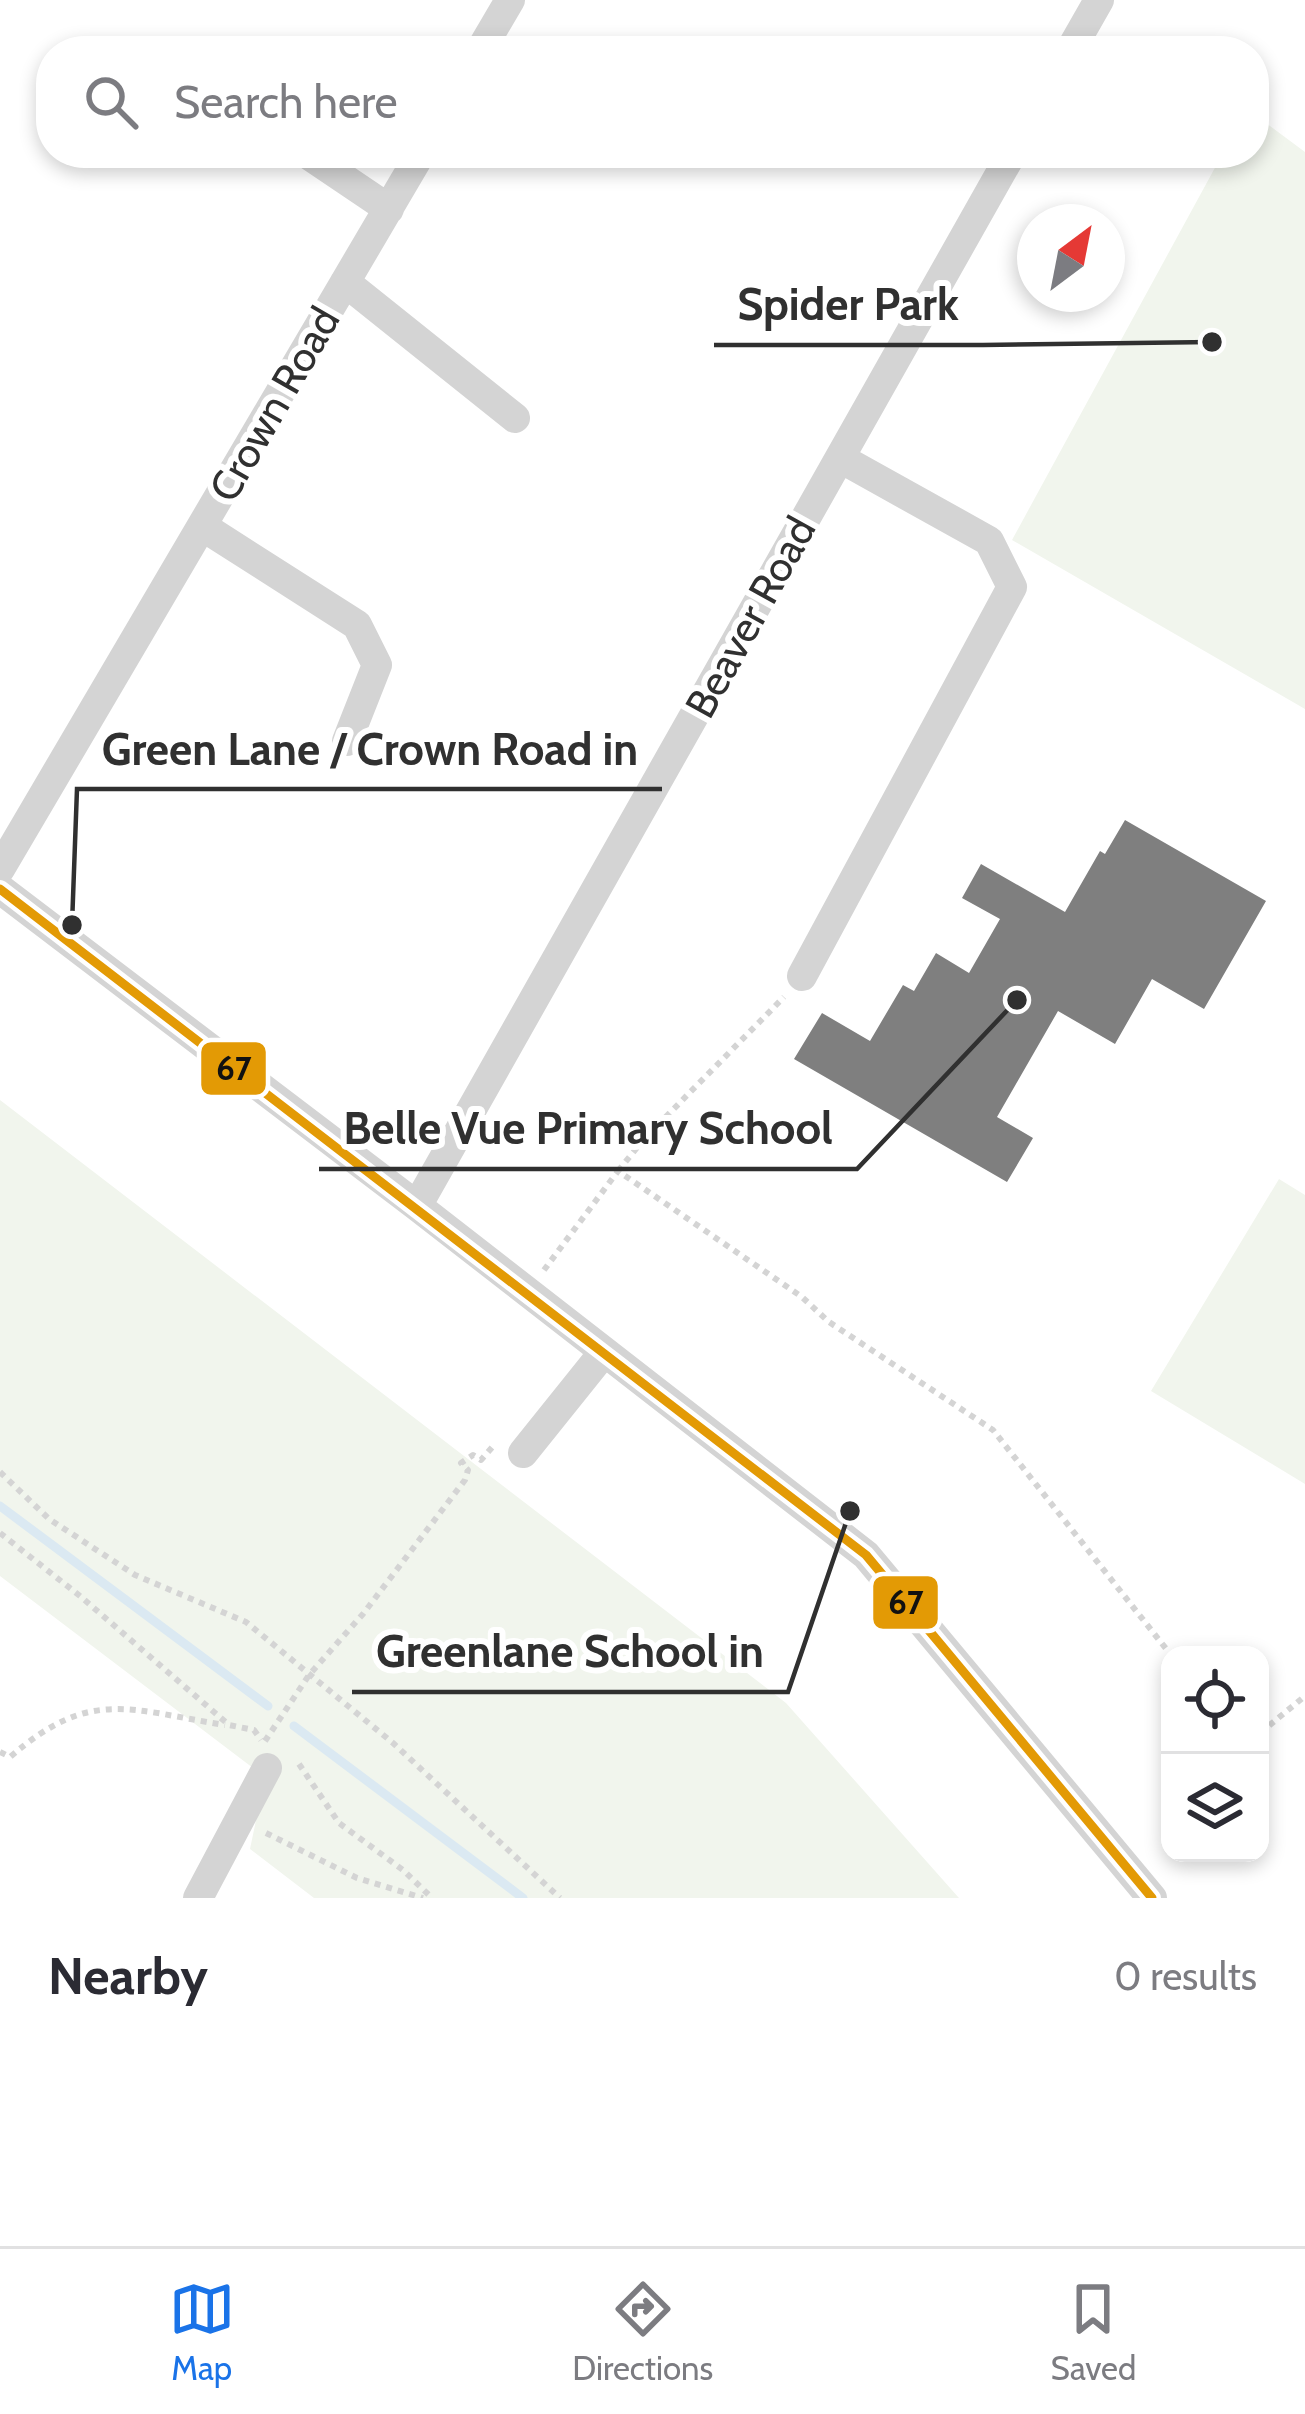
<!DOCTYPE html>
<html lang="en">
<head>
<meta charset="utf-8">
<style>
  :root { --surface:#fff; --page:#f2f2f3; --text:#2b2b33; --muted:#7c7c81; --line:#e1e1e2; --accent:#1a73e8 }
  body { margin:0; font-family:Cabin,sans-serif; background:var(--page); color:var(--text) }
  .controls { position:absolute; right:36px; bottom:36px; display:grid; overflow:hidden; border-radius:24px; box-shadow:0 6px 18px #0003 }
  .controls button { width:108px; height:108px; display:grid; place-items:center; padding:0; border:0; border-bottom:3px solid var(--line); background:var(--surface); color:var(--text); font:60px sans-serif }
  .compass { position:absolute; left:1017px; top:204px; width:108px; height:108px; border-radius:50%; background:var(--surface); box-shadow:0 6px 18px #0003; rotate:32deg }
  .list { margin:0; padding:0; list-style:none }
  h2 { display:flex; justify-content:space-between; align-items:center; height:156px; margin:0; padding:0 48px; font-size:51px }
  h2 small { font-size:39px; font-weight:400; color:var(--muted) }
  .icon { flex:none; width:66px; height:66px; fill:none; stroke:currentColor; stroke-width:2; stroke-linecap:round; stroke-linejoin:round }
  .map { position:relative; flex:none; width:1305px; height:1898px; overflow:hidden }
  .search { position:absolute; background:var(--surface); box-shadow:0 6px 18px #0003; left:36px; right:36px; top:36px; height:132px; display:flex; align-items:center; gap:30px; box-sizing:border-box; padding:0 42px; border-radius:48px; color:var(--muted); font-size:45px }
  .sheet { height:348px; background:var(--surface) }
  nav { display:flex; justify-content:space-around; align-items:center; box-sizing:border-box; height:168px; border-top:3px solid var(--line); background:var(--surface); font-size:33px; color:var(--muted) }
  nav a { display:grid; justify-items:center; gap:6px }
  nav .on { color:var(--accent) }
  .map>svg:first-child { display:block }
  .green { fill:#f1f5ed }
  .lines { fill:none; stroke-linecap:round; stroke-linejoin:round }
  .stream { stroke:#dbe9f2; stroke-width:9 }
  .building { fill:#7f7f7f }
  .path { stroke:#d4d4d4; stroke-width:6; stroke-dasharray:6 6; stroke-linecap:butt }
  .minor { stroke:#d4d4d4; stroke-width:30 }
  .bus-1-casing { stroke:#fff; stroke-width:18 }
  .bus-1 { stroke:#e39a05; stroke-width:9 }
  .labels { text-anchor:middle; stroke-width:12; stroke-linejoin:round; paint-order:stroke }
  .street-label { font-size:42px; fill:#303030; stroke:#fff }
  .leader { fill:none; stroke:#303030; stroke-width:4.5 }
  .callout-dot { fill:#303030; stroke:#fff; stroke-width:4.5 }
  .callout-label { font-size:45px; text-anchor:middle; font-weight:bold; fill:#303030; stroke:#fff; stroke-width:12; stroke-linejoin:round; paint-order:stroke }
  .line-badge { stroke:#fff; stroke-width:4.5 }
  .pale-badge-label { font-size:33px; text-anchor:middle; font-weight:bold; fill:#111 }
</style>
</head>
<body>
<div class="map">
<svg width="1305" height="1898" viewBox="0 0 1305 1898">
  <rect width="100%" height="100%" fill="#fff"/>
  <path class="green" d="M1254,114L1305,152V709L1012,540L1223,153H1254Z
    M0,1100L786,1703L959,1898H314L250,1849L265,1777L0,1576Z
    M1279,1179L1305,1195V1484L1151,1391Z"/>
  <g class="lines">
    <path class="stream" d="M0,1506L268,1706
      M294,1726L523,1898"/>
  </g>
  <path class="building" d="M1125,820L1266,901L1204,1009L1152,979L1115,1044L1058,1011L997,1117L1033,1138L1007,1182L794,1059L822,1013L870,1041L903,985L914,991L936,953L969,973L1000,919L962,898L981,864L1065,912L1100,851L1105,854Z"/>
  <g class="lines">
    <path class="path" d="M618,1171L644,1139L784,997
      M544,1270L618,1171L802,1297L829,1322L993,1430L1171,1655
      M0,1472L49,1519L135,1575L246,1622L393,1743L560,1898
      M0,1533L80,1596L229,1725L254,1730L261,1740
      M1260,1733L1305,1696
      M265,1741L309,1675L363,1614L465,1480L468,1470L461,1463L473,1455L481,1460L495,1444
      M0,1752L10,1757C91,1687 129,1710 225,1725
      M299,1764L339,1823L403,1870L432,1898
      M266,1833L357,1878L423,1898"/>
    <path class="minor" d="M480,51L510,0
      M1070,51L1099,0
      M306,153L389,209
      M345,282L515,418
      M202,526L357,625L377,665L347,741
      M0,869L421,153
      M0,889L417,1206L866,1555L1152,1898
      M802,976L1012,587L989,541L840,458
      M417,1206L1012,153
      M523,1453L604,1352
      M198,1898L267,1768"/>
    <defs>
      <path id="bus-1" d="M0,889L866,1555L1152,1898"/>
    </defs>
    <use href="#bus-1" class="bus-1-casing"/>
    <use href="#bus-1" class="bus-1"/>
  </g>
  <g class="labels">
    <g class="street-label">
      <text transform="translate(274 404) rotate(-60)" y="15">Crown Road</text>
      <text transform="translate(750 617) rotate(-61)" y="15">Beaver Road</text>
    </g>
  </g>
  <path class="leader" d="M1212 342L983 345H714M72 925L77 789H662M1017 1000L857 1169H319M850 1511L788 1692H352"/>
  <g class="callout-dot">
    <circle cx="1212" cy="342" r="12"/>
    <circle cx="72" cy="925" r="12"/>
    <circle cx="1017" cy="1000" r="12"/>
    <circle cx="850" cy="1511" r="12"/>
  </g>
  <g class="callout-label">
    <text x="848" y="320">Spider Park</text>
    <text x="370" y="765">Green Lane / Crown Road in</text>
    <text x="588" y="1144">Belle Vue Primary School</text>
    <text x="570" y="1667">Greenlane School in</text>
  </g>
  <g class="line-badge">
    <rect x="199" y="1040" width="69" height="57" rx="12" fill="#e39a05"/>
    <rect x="871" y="1574" width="69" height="57" rx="12" fill="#e39a05"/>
  </g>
  <g class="pale-badge-label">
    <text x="234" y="1080">67</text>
    <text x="906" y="1614">67</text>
  </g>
</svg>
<div class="controls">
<button><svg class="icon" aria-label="locate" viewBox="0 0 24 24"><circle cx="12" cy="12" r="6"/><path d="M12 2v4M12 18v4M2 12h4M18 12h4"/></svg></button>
<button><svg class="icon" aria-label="layers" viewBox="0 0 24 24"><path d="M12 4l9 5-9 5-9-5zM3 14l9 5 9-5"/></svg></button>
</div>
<svg class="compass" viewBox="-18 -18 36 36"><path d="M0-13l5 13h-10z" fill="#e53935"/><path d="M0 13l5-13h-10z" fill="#7c7c81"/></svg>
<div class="search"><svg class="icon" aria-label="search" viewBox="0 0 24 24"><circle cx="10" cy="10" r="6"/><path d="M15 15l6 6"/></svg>Search here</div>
</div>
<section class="sheet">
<h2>Nearby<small>0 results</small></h2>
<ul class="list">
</ul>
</section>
<nav>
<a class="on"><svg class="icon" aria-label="map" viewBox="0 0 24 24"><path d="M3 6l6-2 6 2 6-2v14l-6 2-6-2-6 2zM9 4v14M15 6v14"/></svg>Map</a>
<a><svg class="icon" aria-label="directions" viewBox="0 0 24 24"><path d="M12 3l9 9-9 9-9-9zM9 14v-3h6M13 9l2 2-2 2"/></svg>Directions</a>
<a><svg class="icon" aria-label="saved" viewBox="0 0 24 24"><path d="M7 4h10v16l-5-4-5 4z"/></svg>Saved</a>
</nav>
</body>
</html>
